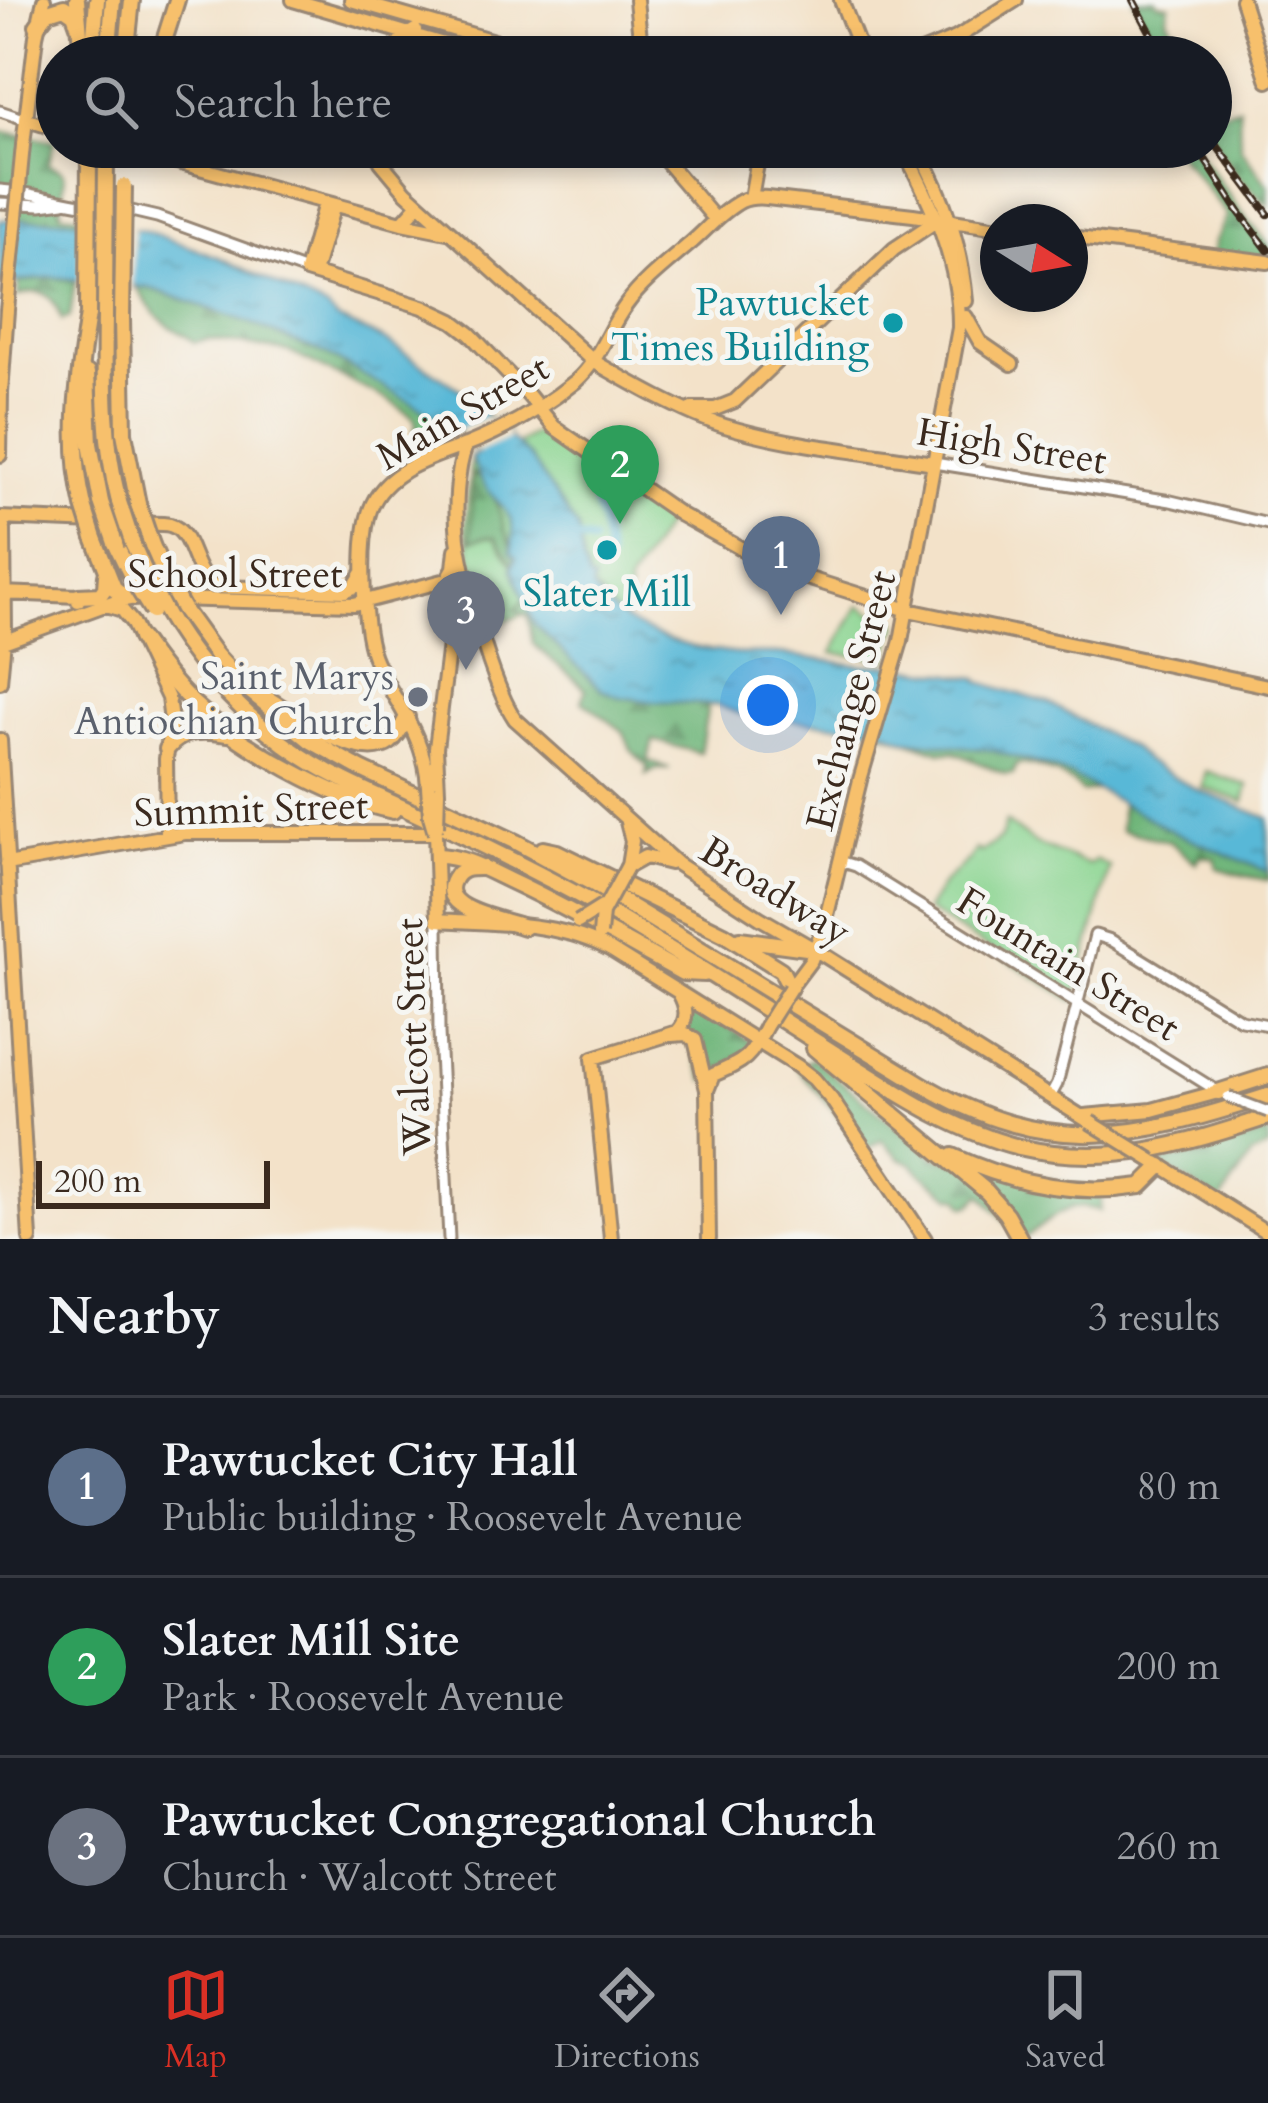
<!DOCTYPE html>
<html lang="en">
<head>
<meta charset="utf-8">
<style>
  :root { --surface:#171b24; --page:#20242c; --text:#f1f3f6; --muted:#9ea1a6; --line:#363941; --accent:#d93025 }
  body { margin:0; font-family:Cardo,serif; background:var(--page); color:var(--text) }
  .compass { position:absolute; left:980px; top:204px; width:108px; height:108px; border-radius:50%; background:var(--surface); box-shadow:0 6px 18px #0003; rotate:101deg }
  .scale { position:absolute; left:36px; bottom:30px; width:234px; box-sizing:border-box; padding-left:12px; border:6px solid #3b2a1e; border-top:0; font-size:33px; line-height:42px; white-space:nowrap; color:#3b2a1e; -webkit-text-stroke:9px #f6f6f2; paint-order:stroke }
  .you { position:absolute; left:768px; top:705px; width:42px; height:42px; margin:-30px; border:9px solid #fff; border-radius:50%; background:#1a73e8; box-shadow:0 0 0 18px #1a73e833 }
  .badge { display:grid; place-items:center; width:78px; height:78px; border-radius:50%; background:var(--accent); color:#fff; font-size:39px; font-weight:700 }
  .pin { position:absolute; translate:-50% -99px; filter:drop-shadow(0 3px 6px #0008) }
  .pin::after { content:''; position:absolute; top:63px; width:42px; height:36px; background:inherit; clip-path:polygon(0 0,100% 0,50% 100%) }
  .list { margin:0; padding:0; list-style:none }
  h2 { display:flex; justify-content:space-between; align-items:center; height:156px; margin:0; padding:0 48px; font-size:51px }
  h2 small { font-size:39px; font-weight:400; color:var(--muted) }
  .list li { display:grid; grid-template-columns:78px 1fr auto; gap:36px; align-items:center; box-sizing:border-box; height:180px; padding:0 48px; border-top:3px solid var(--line) }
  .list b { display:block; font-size:45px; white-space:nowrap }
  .list p { margin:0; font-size:39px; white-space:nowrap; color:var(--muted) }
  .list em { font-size:39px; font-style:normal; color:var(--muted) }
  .icon { flex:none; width:66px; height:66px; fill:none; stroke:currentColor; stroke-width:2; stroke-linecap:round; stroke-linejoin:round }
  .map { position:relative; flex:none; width:1268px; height:1239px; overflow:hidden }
  .search { position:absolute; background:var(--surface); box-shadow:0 6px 18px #0003; left:36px; right:36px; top:36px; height:132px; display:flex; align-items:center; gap:30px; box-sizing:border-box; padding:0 42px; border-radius:66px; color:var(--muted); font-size:45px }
  .sheet { height:696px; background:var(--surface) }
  nav { display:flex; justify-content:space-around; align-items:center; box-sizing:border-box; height:168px; border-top:3px solid var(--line); background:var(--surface); font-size:33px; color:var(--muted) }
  nav a { display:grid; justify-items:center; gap:6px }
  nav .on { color:var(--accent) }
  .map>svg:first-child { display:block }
  .green { fill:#8ad490; stroke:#627f57; stroke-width:3 }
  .forest { fill:url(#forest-firs); stroke:#55704c; stroke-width:3 }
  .water { fill:url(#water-ripples); stroke:#4a717a; stroke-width:3 }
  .pier { fill:#f3e2c9 }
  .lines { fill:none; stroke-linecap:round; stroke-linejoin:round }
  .canal { stroke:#59b8d7; stroke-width:8 }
  .minor-casing { stroke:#978674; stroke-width:15 }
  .major-casing { stroke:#978674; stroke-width:18 }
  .highway-casing { stroke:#978674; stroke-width:20 }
  .minor { stroke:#fff; stroke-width:9 }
  .major { stroke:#f7c06c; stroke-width:12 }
  .highway { stroke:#f7c06c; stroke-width:14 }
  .rail-casing { stroke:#3b2a1e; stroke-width:8 }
  .rail { stroke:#f6f6f2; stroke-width:3; stroke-dasharray:9; stroke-linecap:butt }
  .minor-bridge-casing { stroke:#978674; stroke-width:15; stroke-linecap:butt }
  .major-bridge-casing { stroke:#978674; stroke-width:18; stroke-linecap:butt }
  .highway-bridge-casing { stroke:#978674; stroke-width:20; stroke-linecap:butt }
  .minor-bridge { stroke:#fff; stroke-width:9 }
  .major-bridge { stroke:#f7c06c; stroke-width:12 }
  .highway-bridge { stroke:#f7c06c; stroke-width:14 }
  .culture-dot { fill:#0f9aa8; stroke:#f6f6f2; stroke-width:4.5 }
  .worship-dot { fill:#6b7280; stroke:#f6f6f2; stroke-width:4.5 }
  .labels { text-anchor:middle; stroke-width:10; stroke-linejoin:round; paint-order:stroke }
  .culture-label { font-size:39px; fill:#0d838f; stroke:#f6f6f2; text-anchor:end }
  .street-label { font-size:39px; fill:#3b2a1e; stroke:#f6f6f2 }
  .worship-label { font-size:39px; fill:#5b616d; stroke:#f6f6f2; text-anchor:end }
</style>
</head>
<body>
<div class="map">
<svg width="1268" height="1239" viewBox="0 0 1268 1239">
  <defs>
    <pattern id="forest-firs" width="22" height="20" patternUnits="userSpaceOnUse" patternTransform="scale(3)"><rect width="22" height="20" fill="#6fb67a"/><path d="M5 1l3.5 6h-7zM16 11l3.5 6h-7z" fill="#5c9463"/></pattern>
    <pattern id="water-ripples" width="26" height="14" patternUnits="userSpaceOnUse" patternTransform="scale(3)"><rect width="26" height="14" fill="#59b8d7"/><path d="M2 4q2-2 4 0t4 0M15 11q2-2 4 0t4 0" fill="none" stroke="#4b96ae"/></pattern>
  </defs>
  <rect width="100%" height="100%" fill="#f6f6f2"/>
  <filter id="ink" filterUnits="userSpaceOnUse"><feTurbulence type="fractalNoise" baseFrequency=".00833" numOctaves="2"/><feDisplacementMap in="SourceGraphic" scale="24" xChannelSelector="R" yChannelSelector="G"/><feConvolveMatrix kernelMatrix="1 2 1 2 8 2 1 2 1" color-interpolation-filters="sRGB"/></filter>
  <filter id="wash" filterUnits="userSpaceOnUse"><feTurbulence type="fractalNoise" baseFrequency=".004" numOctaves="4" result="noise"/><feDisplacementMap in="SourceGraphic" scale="48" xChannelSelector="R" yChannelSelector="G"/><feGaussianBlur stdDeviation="2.7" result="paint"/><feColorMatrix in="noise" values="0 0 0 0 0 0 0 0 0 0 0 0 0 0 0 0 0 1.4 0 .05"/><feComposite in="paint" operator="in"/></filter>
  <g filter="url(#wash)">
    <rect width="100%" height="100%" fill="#f3e2c9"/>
    <path class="green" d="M533,434H540L544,440L668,521L627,586L629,590L622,601L630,612L620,618L592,587L583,563L578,529L518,444Z
      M471,457C476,469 481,482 489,492C509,514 517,520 511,552L517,557L528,613L487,627L466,529Z
      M859,605L882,618L889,616L897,620L898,628L893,635L888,659L832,653Z
      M1206,771L1248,786L1244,802L1202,787Z
      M1006,822L1036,844L1087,864H1092L1095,860L1110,867L1074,1001L926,910L943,883L970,859L976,849L981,852L1001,838Z"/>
    <path class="forest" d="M1134,0H1156L1157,3L1169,5L1167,18L1188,57H1164Z
      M1211,105L1220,112L1239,107L1240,147L1268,185V206L1234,172L1211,135Z
      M0,131L54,141L49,164L61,170L65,176L60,213L79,215V221L13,219L14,207L0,204Z
      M1173,147H1195L1239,209L1268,244L1267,261L1212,254L1215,241L1227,215Z
      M53,277L75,281L70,317L62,320C53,295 43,286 18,296L19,282Z
      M137,287L152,289L249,322L292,341L323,352L404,397L453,428L433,442L414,432L416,424L413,417L390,401L287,351L208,339L194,342C185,334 178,332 169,326C154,315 146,303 137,287Z
      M473,473C504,495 497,524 516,554L513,565L495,537H484L471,541Z
      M523,600L539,624L744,705H708L700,753L653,740L648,761L670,769H657L646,775L647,766L631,750L623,731L582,701L586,689L533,644L528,616L515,610Z
      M874,729L1036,754L1094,785L1096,790L1082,792C1070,778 1036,763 1017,764L1013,774H1005L954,752H941Z
      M1121,804L1268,858V880L1245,876L1217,868L1215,858L1201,856L1196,863L1170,842L1121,830Z
      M681,997L756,1045L705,1081L682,1021Z
      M812,1058L935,1157L1102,1190L1100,1211C1062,1198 1052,1222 1022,1239L981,1194L971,1205L965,1206L959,1197H953L923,1175L913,1164L900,1158L882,1140L863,1151L837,1114L797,1068Z
      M1268,1133V1148L1252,1155L1220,1202L1157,1162L1194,1156Z"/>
    <path class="water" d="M67,219L146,231L221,258L327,309L339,320L385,340L473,398L491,421L500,417L510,438L529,456L578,529L583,563L589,579L594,581L592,588C619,630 682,648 730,653C745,655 761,653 776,654C803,656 831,662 858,665C868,666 876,664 885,665C916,669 946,673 977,678L980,682L1048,703L1132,748L1146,761L1195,789L1268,818V872L1174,832L1070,775L1047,766L989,750L904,739L886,731L863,727L746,716L717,705L654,702L619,697L602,690L534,624L512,568L516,557L511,552C517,520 509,514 489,492C481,482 476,469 471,457L478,453L474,446L468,449L458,429L323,352L292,341L248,322L152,289L53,277L0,284V220Z"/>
    <path class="pier" d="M80,215L134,223L133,293L79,287Z
      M486,416L491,421L500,417L510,438L478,453L474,446L468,449L459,429Z"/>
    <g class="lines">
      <path class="canal" d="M606,502L595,504L601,520L608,559
        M570,538L592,542"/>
    </g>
  </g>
  <g filter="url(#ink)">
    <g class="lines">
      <defs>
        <path id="minor" d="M0,111L27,120
          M0,190C31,192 59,201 89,205
          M0,203L41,205L64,202
          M123,209L157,217L306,271
          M934,463L1171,501L1268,524
          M840,861L856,866L1219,1092
          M438,920L439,1032L449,1239
          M1050,1097L1057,1084L1095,935L1111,940L1241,1020L1268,1025"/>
        <path id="major" d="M293,0L488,57
          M351,0L550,57
          M636,0L642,57
          M841,0L863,57
          M1242,0L1268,81
          M390,57L402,38L415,30
          M909,57L956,38L1016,0
          M27,120L57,129
          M23,145L36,36L44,0
          M122,147L402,223L419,204
          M374,147L381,162L406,192L593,361C631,383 683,413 725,426C792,446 865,452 934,463
          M654,147L716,220
          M917,147C944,197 961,244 966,301
          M751,198L760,147
          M325,203L306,271L423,307L453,321L470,334L529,396L554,427L681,515L778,569L908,610L1268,686
          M402,223L447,232
          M1070,237L1268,262
          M314,273L334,205
          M966,317L980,342L1012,364
          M692,409H715L735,401L894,249L936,221
          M466,445C456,471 455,510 458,539C464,580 492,686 515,719L677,864L760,918L814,949L1090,1122
          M0,455L1,393L7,310
          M0,518L95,522
          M0,521L4,530L5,629L0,682
          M139,524C149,524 160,523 170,525C195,532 190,576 217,587L345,591L354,587L363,572
          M1,593L78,596V601
          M173,599L354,604L447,580L454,568L456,550
          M107,605L122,610L132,622L168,698L171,721L166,759L167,834
          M0,643L113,602L135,598
          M0,740L30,1239
          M428,786C424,733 397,707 376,662C362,633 360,548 368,517C379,472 428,459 466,445C504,430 544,407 576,381C599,361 608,329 626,305C644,280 669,262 692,242C707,229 722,211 741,201C750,197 758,197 767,198L913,215L998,228
          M438,791L436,748L454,604L466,574
          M627,822L632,841L628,866
          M7,864L185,833H435L438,920C496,924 559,921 611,950L797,1066L814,1079L832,1100L925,1239
          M627,867L645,857L670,863
          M790,988L811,960L826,919L860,780L901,641L959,328C960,262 932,204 902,147
          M672,1035L686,1034L695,1040L707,1090L709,1239
          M708,1088L713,1075C747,1060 749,1059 766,1026
          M1084,1116L1152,1110L1218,1092
          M1157,1163L1268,1233
          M611,1239L593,1058L677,1032C689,1020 687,1007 679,993"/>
        <path id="highway" d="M77,0L82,57
          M37,26L48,12L64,7L74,14L79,28
          M92,57L97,0
          M108,57L113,0
          M126,57L132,0
          M159,57L177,0
          M105,314C104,378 103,440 119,502
          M122,318L124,433L138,504
          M87,373L90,444L101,502
          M84,506C68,441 78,379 88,314
          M94,538L114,588L120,593L135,598
          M115,543L135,584
          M133,545L151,585
          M152,545L169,584
          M78,596L100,595L105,588L106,575
          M162,606C194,662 236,709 288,747C330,777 378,796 425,818C482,845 539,873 595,904C676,951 755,1003 834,1053C893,1090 951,1130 1019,1147C1109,1168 1183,1145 1268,1117
          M183,609L216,655L245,687L311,741L361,769L516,842L592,883L920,1083C1048,1159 1135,1139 1268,1096
          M140,638C156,661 173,684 194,704C239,746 333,799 393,811
          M265,697C291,713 360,764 390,742C398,736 402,726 407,717
          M167,749C182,729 204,730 227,734
          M543,849L557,852L724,934L781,970L790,988
          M437,856C462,856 485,869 508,880C568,908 625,941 683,973L704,974
          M479,868C469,868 460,868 454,879C436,910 504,919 524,927
          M740,939L814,949
          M814,1048L987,1192L1006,1214L1020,1239
          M1218,1092L1268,1076
          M953,1156C1012,1183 1076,1196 1141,1186L1161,1166"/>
      </defs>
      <use href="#minor" class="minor-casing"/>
      <use href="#major" class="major-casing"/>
      <use href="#highway" class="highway-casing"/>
      <use href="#minor" class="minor"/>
      <use href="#major" class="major"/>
      <use href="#highway" class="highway"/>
      <defs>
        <path id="rail" d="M1133,0L1164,57
          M1211,138L1268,214
          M1197,147L1239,212L1268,250"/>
      </defs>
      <use href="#rail" class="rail-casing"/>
      <use href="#rail" class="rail"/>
      <defs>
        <path id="minor-bridge" d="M1228,1097L1268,1112"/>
        <path id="major-bridge" d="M7,310L23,145
          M428,786L430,816L435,833
          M437,826L438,791
          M578,922L602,907
          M600,934L602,913L627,867
          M766,1026L790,988
          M1090,1122L1153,1161"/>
        <path id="highway-bridge" d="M129,160L131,147
          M88,314L89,149
          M105,314L106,154
          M122,318L124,186
          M101,502L115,543
          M119,502L133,545
          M138,504L152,545
          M84,506L94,538
          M135,584L152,611
          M169,584L183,609
          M151,585L162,606"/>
      </defs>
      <use href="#minor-bridge" class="minor-bridge-casing"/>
      <use href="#major-bridge" class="major-bridge-casing"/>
      <use href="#highway-bridge" class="highway-bridge-casing"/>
      <use href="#minor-bridge" class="minor-bridge"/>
      <use href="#major-bridge" class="major-bridge"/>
      <use href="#highway-bridge" class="highway-bridge"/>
    </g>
  </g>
  <g class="culture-dot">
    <circle cx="893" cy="323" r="12"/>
    <circle cx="607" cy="550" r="12"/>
  </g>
  <circle class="worship-dot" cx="418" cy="697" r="12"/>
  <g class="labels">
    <g class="culture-label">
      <text x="869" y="315">Pawtucket<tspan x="869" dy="45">Times Building</tspan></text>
      <text x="607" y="606" text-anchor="middle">Slater Mill</text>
    </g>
    <g class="street-label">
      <text transform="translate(462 411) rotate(-30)" y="14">Main Street</text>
      <text transform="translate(1012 445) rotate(9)" y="14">High Street</text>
      <text x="235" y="587">School Street</text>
      <text transform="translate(850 700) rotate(-76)" y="14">Exchange Street</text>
      <text transform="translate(251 808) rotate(-2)" y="14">Summit Street</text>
      <text transform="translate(776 890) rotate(32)" y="14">Broadway</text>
      <text transform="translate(1069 963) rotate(32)" y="14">Fountain Street</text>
      <text transform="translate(412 1037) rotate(-92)" y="14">Walcott Street</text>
    </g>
    <g class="worship-label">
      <text x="394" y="689">Saint Marys<tspan x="394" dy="45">Antiochian Church</tspan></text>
    </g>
  </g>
</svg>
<svg class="compass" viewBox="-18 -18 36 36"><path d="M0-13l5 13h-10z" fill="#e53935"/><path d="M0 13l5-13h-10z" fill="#9ea1a6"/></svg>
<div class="scale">200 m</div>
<div class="you"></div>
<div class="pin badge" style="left:781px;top:615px;background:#5c6f8a">1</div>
<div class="pin badge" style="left:620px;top:524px;background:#2e9e5b">2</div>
<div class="pin badge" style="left:466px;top:670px;background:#6b7280">3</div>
<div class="search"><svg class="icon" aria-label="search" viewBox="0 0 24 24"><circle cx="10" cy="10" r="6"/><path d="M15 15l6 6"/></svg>Search here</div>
</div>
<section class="sheet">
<h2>Nearby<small>3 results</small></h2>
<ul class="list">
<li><span class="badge" style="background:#5c6f8a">1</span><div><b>Pawtucket City Hall</b><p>Public building · Roosevelt Avenue</p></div><em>80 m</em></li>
<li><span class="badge" style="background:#2e9e5b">2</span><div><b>Slater Mill Site</b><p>Park · Roosevelt Avenue</p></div><em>200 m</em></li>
<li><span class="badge" style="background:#6b7280">3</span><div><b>Pawtucket Congregational Church</b><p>Church · Walcott Street</p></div><em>260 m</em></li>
</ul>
</section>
<nav>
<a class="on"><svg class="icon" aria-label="map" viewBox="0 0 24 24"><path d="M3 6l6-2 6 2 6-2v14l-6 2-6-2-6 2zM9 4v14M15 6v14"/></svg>Map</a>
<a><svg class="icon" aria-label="directions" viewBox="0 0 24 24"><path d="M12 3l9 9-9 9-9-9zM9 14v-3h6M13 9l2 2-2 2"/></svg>Directions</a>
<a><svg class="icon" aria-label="saved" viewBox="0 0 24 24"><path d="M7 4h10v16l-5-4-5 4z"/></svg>Saved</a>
</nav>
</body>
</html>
